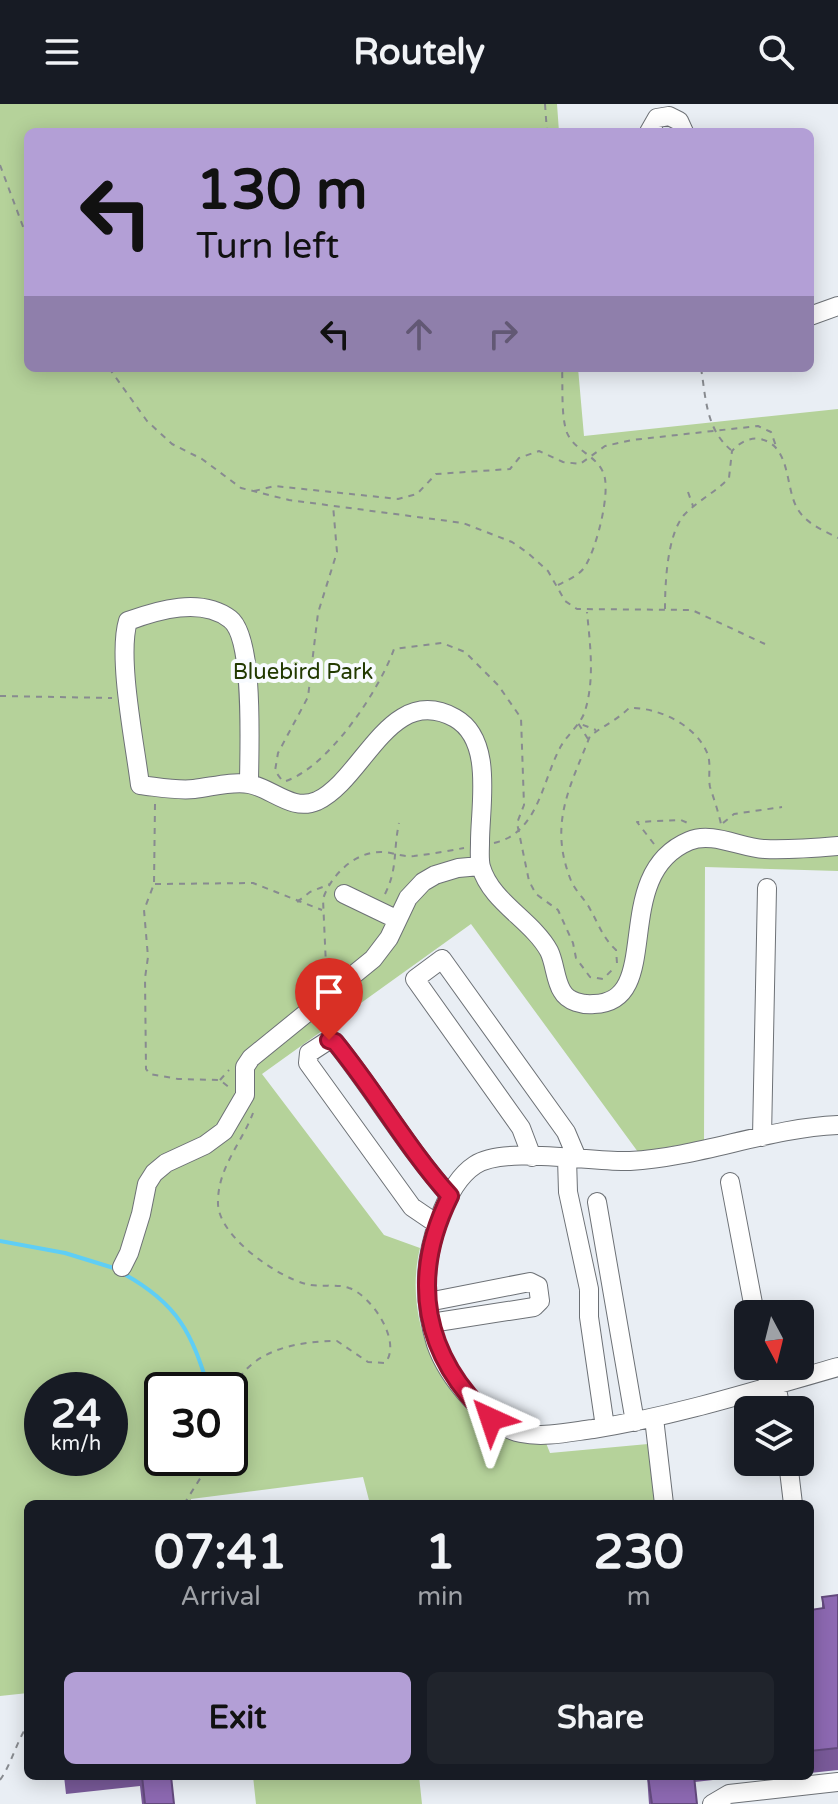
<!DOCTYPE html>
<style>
:root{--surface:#171b24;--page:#20242c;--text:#f1f3f6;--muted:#9ea1a6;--accent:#b39fd6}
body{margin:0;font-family:"Varela Round",sans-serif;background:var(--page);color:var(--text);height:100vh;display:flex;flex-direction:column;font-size:30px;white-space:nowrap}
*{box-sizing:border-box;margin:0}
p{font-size:26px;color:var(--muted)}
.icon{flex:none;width:44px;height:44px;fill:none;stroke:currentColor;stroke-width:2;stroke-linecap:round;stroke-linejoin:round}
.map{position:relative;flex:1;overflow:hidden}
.drawer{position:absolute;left:24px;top:1396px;width:790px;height:280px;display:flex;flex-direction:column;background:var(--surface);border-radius:12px;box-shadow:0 4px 20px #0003}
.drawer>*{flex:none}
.guide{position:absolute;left:24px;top:24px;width:790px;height:244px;border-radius:12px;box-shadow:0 4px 20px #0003;background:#b39fd6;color:#111;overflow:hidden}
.needle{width:52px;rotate:173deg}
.buttons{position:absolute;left:734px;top:1196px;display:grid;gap:16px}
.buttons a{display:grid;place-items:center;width:80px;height:80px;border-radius:12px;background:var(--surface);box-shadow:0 4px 20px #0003;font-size:40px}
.speed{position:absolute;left:24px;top:1268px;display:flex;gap:16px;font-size:40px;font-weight:700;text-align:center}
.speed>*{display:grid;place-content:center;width:104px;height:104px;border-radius:50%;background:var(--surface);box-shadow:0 4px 20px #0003;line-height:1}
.speed small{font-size:20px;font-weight:400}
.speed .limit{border:4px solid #111;border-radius:12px;background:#fff;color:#111}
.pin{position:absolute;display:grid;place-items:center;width:68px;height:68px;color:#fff;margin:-82px -34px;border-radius:50% 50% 50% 0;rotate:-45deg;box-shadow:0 0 8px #0007}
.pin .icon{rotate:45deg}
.me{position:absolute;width:88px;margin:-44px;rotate:318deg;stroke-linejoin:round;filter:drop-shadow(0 0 6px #0008)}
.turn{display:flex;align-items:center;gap:28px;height:168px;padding:0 40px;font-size:36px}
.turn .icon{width:104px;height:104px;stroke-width:2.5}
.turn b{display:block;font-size:56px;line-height:68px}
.lanes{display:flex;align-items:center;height:76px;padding:0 40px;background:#0003;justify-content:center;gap:40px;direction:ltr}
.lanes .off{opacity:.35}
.eta{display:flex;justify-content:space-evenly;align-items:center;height:136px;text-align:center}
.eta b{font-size:48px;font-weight:800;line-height:56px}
.cta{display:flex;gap:16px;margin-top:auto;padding:16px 40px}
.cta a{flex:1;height:92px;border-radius:12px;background:var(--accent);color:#111;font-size:32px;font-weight:800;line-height:92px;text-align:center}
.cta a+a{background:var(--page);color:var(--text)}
header{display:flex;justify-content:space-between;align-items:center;height:104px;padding:0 40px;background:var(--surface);font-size:36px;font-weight:800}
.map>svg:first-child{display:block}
.green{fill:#b5d29a;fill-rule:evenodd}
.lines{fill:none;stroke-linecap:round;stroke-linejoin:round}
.stream{stroke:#5fcef5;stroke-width:4}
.minor-casing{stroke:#6d7176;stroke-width:20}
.path{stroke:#888b90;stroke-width:2;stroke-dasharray:6 6;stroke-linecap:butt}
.minor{stroke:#fff;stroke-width:18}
.wall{fill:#795a99}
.building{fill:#8d69b2;stroke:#634a7d;stroke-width:2}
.route-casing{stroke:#92132f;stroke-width:20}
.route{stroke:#e11d48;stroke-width:14}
.labels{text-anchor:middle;stroke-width:8;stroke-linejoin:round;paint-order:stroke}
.park-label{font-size:22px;fill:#223900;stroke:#f8fbff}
</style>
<header><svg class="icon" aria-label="menu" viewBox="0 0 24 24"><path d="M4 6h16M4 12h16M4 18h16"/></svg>Routely<svg class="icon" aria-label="search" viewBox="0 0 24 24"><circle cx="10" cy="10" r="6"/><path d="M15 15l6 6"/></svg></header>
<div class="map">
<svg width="838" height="1700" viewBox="0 0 838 1700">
<rect width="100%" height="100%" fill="#e9eef4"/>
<path class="green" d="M0,0H557L559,28H28V264H578L584,332L838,305V767L705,763L704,1037L638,1048L471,820L262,970L384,1131L420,1144C404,1210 433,1286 492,1323C507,1332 530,1335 546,1339L550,1349L648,1340L656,1400H370L363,1373L191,1395V1400H28V1589L0,1592ZM42,1286H110V1354H42ZM162,1286H230V1354H162Z
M253,1672H419L422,1700H256Z"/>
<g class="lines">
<path class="stream" d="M0,1137L65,1149L117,1165
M124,1170C178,1200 192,1229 209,1286
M230,1338L241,1357"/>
<defs>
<path id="minor" d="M649,28L657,14L669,12L679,17L684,28
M810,212L838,202
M249,680C249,648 255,534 230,515C201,493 158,506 128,517C117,553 135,640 140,681C158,683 177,687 194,685C212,683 231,677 249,680C272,684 292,708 317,697C364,675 390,578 455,614C494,636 480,701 480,738C480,746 479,756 481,763C491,798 532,816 549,847C555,859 555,876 562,887C568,898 583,901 594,900C666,898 608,771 689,737C712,727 741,744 765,745C790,746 814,744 838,742
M344,790L396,815
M838,1021C768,1024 701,1053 630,1057C593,1059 505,1041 475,1061C444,1081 426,1146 427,1181C427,1201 430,1221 436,1240C447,1272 487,1322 521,1329C544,1334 570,1328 593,1325C676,1312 757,1286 838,1263
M762,1033L767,784
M532,1053L521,1024L415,875L442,855L566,1028L577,1054
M567,1054L568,1088L589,1185V1213L605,1323
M730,1078L755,1210
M597,1098L635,1318
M437,1120L412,1103L308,959L309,949L329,936L335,938C375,988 407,1044 450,1092
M122,1163L129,1149L141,1110L147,1080L154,1069L166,1059L205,1041L224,1027L245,991V963L251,954L373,855L389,834L408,794L423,778L435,771L458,764L480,762
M428,1198L530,1178L538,1182L540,1197L534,1203L431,1219
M765,1262L769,1283
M776,1280L781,1306
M654,1314L664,1400
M788,1358L793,1400
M712,1700L729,1690L838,1678"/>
</defs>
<use href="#minor" class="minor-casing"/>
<path class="path" d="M545,0L547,28
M0,61L28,136
M109,264L147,317L172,340L202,355L241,384L289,396L463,419L512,438L528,449L548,467L565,497L577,505L692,506L765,540
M701,264C706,295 706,325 731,346
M254,387L275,382L398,395L417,390L436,370L510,365L519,354L539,347L563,358L580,360L605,342L632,336L758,322L771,328L777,345
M688,388L693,402
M558,481C566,477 578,472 584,464C596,447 612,386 603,368C595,350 572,346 566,326C561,308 563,283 562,264
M665,505C665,480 667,431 684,411C697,397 716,388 729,374L732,347C739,339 749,333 760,335C791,341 785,383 797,404C806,420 823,426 838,434
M0,592L112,594
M588,635L578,619L596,626
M281,675L275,667L278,649L308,593L318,509L337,448L333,401
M286,677C329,662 379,587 394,545L442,539L465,548L498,581L521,614L524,701L517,719L529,777L536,790L558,806L573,839L576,854L590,873L603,875L614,864
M155,700L154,780L144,806L148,853L145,874L146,965L150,970L178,975L220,976L230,984
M723,719L734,710L782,703
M494,739C539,729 542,676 561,642C568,630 581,620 585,607C595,575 590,540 587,508
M654,740L637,718L681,716L690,720
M155,780L253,779L322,806
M385,790C398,764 393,747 399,719
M297,798L310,788L330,780
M617,859L616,846C603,834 599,821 590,805C585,795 574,786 570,774C549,719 570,683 590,632C603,622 617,616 629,604C658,603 697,621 708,651C711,661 708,673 710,683C714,695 718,707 721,720
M322,876L326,862L323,795C331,770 357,746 384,748C394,749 403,753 414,752C431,750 448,747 464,744
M220,976L229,966
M230,1296C241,1248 293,1237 337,1237L368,1258L385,1259C403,1238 371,1191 349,1184C335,1179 320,1184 306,1180C278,1173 219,1133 218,1100C217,1064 242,1039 253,1009
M184,1400L213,1354
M0,1676C12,1659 16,1638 28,1621"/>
<use href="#minor" class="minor"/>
</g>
<path class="wall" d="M838,1491V1666L810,1669V1506L822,1504V1493Z
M64,1672H171L174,1700H142L140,1682L66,1690Z
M647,1672H740V1673L695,1678L697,1700H649Z
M760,1672H783L760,1674Z"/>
<path class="building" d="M838,1491V1644L810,1647V1506L824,1504L822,1493Z
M142,1672H171L174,1700H145Z
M648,1672H694L697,1700H652Z"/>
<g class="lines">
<defs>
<path id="route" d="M329,936L335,938C376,988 407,1044 450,1092C409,1175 423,1252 491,1315"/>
</defs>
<use href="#route" class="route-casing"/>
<use href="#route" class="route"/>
</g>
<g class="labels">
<g class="park-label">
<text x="303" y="575">Bluebird Park</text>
</g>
</g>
</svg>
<div class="buttons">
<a><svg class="needle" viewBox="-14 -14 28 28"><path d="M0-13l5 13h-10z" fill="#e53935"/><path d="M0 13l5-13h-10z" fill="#9ea1a6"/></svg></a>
<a><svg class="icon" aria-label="layers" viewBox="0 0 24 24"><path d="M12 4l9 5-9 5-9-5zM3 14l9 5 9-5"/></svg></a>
</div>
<div class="speed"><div>24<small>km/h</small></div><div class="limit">30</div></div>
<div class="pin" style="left:329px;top:936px;background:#d93025"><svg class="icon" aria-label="arrive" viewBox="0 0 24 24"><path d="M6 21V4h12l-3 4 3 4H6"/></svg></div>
<svg class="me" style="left:491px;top:1315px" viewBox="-20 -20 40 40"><path d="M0-17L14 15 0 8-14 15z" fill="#e11d48" stroke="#fff" stroke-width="4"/></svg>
<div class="guide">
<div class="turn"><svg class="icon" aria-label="left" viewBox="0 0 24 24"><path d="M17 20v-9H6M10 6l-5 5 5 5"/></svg><div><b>130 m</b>Turn left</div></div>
<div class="lanes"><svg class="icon" aria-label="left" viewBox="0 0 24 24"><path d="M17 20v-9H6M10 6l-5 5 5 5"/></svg><svg class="icon off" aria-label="ahead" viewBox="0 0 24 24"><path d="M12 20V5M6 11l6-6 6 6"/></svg><svg class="icon off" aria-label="right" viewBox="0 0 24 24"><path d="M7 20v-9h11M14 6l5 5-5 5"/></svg></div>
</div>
<section class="drawer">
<div class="eta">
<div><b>07:41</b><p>Arrival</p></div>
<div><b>1</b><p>min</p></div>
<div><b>230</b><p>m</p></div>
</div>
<div class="cta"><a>Exit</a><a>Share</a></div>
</section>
</div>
